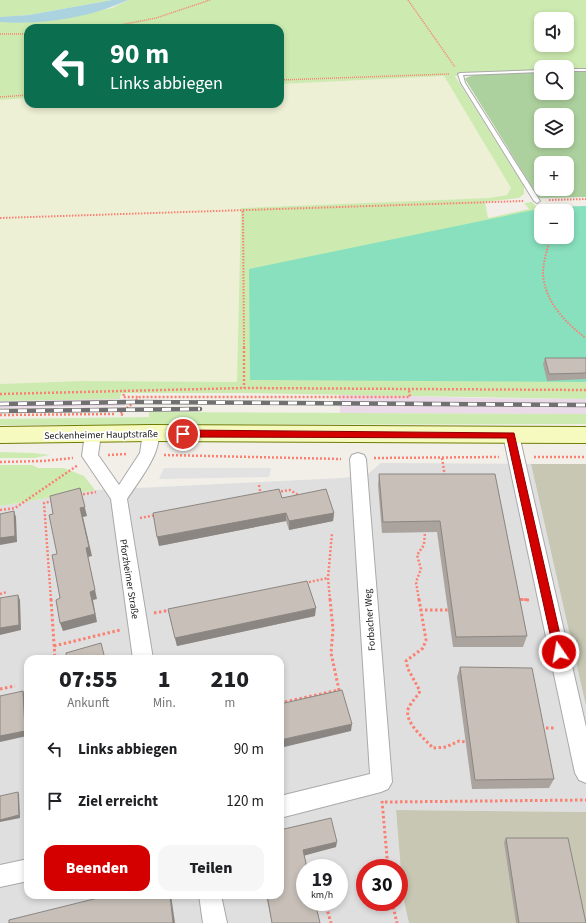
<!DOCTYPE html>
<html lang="de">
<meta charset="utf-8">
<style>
:root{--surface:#fff;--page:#f6f6f6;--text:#202124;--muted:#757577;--accent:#d40000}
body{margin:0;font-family:"Source Sans 3",sans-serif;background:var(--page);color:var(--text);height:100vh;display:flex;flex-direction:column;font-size:15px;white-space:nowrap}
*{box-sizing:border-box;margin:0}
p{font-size:13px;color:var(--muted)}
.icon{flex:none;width:22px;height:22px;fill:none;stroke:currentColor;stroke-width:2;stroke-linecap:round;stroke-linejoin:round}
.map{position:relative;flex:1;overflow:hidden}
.panel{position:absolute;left:24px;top:655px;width:260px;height:244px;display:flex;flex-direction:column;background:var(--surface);border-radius:12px;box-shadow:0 2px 6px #0003}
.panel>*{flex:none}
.hud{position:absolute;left:24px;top:24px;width:260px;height:84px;border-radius:12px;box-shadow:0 2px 6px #0003;background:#0b6e4f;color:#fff;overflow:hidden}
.buttons{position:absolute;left:534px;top:12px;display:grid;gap:8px}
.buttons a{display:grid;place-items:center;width:40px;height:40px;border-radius:8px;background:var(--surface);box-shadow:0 2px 6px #0003;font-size:20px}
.speed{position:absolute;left:296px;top:859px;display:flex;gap:8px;font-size:20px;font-weight:700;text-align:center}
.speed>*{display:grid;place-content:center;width:52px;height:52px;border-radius:50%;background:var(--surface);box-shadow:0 2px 6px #0003;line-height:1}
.speed small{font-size:10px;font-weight:400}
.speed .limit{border:6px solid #d22;background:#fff;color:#111}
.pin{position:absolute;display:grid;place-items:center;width:34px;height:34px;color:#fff;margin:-17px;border:2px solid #fff;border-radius:50%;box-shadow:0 1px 4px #0007}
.me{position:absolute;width:44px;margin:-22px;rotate:348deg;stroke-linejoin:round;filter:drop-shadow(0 0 3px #0008)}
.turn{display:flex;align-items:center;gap:14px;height:84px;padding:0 20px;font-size:18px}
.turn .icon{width:52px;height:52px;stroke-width:2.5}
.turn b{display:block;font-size:28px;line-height:34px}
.eta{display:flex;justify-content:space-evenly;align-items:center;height:68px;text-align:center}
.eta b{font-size:24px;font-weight:800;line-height:28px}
.cta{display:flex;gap:8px;margin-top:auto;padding:8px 20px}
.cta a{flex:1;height:46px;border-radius:12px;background:var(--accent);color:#fff;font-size:16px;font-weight:800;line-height:46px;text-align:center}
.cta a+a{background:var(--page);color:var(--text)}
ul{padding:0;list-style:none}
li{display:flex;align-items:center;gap:12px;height:52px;padding:0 20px}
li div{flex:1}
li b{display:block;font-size:15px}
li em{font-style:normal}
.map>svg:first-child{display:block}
.residential{fill:#e0dfdf;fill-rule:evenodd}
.industrial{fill:#ebdbe8}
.construction{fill:#c7c7b4}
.farmland{fill:#eef0d5}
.grass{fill:#cdebb0;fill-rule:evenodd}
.forest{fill:#add19e;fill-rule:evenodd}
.pitch{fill:#88e0be;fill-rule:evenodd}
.parking{fill:#e2e2e2}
.water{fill:#aad3df}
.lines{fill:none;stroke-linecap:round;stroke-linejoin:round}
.service-casing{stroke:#a9a9a9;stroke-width:2}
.minor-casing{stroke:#a9a9a9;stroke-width:2}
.secondary-casing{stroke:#707d05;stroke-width:2}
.path-far3{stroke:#fa8072;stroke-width:1.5;stroke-dasharray:1 1;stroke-linecap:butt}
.path-far2{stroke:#fa8072;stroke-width:2;stroke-dasharray:1.5 1.5;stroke-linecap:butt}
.path-far1{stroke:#fa8072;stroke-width:2.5;stroke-dasharray:2 2;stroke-linecap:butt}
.path{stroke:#fa8072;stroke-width:3;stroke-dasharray:2.5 2.5;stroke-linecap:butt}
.service{fill:#fff;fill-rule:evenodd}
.minor{fill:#fff;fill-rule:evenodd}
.secondary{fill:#f7fabf;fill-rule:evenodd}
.rail-casing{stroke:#707070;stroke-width:4.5}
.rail{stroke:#fff;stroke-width:3;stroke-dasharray:9;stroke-linecap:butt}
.wall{fill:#aba49e}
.shaded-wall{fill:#8b8681}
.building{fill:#c7bfb8;stroke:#8b8681}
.route{fill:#d40000;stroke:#8a0000}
.labels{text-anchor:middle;stroke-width:3.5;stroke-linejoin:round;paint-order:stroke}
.street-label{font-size:10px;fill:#222;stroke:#fff}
</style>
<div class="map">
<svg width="586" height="923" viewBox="0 0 586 923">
<rect width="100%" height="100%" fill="#f2efe9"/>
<path class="residential" d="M381,463L531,464L586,706V812L396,810L403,897L409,923H0V506L95,490L343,478L368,474ZM28,659H280V895H28ZM305,868H339V902H305ZM365,868H399V902H365Z"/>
<path class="industrial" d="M339,394L478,398L586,399V414L340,413Z
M91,399H126L125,406L0,408V401Z"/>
<path class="construction" d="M531,464H586V706Z
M396,810L586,812V923H409L403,897Z"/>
<path class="farmland" d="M444,76L511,188L507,195L489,198L241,208L237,382L82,381L0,384V100L28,98V104H280V84Z"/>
<path class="grass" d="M0,0H112L29,15L3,17H0Z
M128,0H586V71L567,72V67H541V72L455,76L524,186V194L519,198L485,202L488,218L529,209L524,203L532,202L541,212V237L586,381V399L240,393H121L120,399L0,401V384L82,381L237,382L241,208L489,198L507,195L511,188L444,76L280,84V28H28V98L0,100V22H37L112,8ZM541,19H567V45H541Z
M149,412L586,414V424L0,425V419L149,417Z
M0,452L33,453L50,455L34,458H0Z
M0,465H32L38,468H64L84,476L95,490L0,506Z"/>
<path class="forest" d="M586,71V197L539,198L465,79L468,77L478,74L541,72V93H567V72ZM541,115H567V141H541ZM541,163H567V189H541Z"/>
<path class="pitch" d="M586,206V382L250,380L249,269L548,207ZM541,211H567V237H541Z"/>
<path class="parking" d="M164,468H271L269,477L159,479Z"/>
<path class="water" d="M112,0H128C90,18 42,25 0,22V17L29,15Z"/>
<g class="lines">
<defs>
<path id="service" d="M567,69H586V71H567Z
M541,70V72L463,75L465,83L540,201L537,203L534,201L461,83L458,74L460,73Z"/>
<path id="minor" d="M151,427L156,429C167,447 137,483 127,499L153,659H133L111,499L82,456L85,434L87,430L93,428L99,430L101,434L98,455L119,485L140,453L143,433L146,429Z
M511,429L517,431L519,435L586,727V783L579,780L575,773L503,435L505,431Z
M358,453L364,455L366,459L392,782L388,789L381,792L280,818V796L370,774L350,459L352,455Z
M28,859V881L0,887V865Z
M199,895H221L227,923H203Z"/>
<path id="secondary" d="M151,425L586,427V443L151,441L0,443V427Z"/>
</defs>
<use href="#service" class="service-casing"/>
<use href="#minor" class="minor-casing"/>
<use href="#secondary" class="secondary-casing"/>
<path class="path-far3" d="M408,0L455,67
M105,28L156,18L210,0
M0,34H28
M280,80L449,74
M0,97L28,95"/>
<path class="path-far2" d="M549,200L586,199
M243,211L244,348
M0,218L524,201
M550,237C548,249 543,261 543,273C544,300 565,323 586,338"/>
<path class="path-far1" d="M244,347V388
M125,390L123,397H140
M0,394L244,388L586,390
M0,415L114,414
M123,415L120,414L140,397H410L409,390
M108,455L127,454
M164,455L341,459
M534,457H586
M374,458L499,457
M442,458L445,477
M0,462L43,461L73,458
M259,485L261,495
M277,492L290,490L300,496
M79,495L96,492
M0,510L15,508L78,465
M140,518L156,515
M305,583L328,578
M0,594L7,592
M516,599L529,600
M51,600L44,503L53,501
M330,600L328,578L332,533
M419,600L416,582L421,569L417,555L424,545L425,532"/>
<path class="path" d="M51,599L55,659
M419,599L426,640L423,648L406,661L408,669L420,691C417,697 412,701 409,707C402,721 424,738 433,748L446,747L459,741L466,742
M516,599L529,600
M420,610H449
M154,613L171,610
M54,646L120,630
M0,689L15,686
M280,703L339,690L331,653L333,629L330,599
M541,728H556
M382,801L388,868
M385,802L586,800
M325,902L331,923
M392,902L397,923"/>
<use href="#service" class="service"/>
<use href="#minor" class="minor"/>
<use href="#secondary" class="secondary"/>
<defs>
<path id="rail" d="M0,404L135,402L586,405
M0,411L200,409"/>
</defs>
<use href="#rail" class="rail-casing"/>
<use href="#rail" class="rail"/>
</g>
<path class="wall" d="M545,358H586V379L547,381L543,364Z
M379,474H495L527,636L523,647H453L437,532L382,533L378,485Z
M282,498L334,513L333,521L289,530L286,521L159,546Z
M168,609L315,616L177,646Z
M460,667L554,779L549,788L472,789L457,677Z
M280,830L336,847L304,855L320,923H272L266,895H280Z
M506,838L586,923H516L504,842Z"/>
<path class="shaded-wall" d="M80,488L87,516L83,517L92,556L88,557L97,599L93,600L97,622L63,631L60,623L90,592L86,548L80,508Z
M14,511L16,517L17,542L0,545V538Z
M286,513V521L159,546L157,537Z
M334,513L333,521L289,530V521Z
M18,595L20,600L21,630L0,635V628Z
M316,608L315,616L177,646L175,638Z
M23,691L26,697L27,736L0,742V736Z
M352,724L351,731L280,748V740Z
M18,792L19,794L20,818L0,822V820Z
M337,842L336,847L303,856V850Z
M170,895H171L175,923H173Z"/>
<path class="building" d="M545,358H586V373L549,374Z
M379,474H495L527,636L456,637L440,521L383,522Z
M80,488L85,507L80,508L89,547L86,548L95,590L90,592L95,614L60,623L56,600L60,598L52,555L57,554L49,515L53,514L50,496Z
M279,489L282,498L326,489L334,513L289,521L286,513L157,537L153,513Z
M14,511L15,536L0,538V514Z
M307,581L316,608L175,638L168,609Z
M18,595L19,625L0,628V598Z
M101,643L105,659H67L66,653Z
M460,667L532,668L554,779L475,780Z
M342,690L352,724L280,740V704Z
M23,691L25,731L0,736V696Z
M18,792L19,815L0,820V796Z
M331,818L337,842L303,850L307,868H305V902H315L320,923H272L267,895H280V830Z
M506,838H568L586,923H519Z
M110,895H170L173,923H9V920Z"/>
<path class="route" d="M183,430L514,433L564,652L563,655L559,656L555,655L554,652L507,438L183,437L179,434Z"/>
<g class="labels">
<g class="street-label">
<text transform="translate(101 434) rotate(-1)" y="4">Seckenheimer Hauptstraße</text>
<text transform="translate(130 579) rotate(81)" y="4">Pforzheimer Straße</text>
<text transform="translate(369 620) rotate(-94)" y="4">Forbacher Weg</text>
</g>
</g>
</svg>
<div class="buttons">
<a><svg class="icon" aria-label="sound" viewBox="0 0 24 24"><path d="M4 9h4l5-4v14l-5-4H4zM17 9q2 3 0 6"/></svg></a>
<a><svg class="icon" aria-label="search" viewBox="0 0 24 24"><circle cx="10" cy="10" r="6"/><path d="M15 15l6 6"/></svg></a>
<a><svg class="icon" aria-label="layers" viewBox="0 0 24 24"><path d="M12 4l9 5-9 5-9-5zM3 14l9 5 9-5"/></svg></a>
<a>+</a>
<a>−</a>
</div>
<div class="speed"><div>19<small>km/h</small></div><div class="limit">30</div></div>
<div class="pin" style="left:183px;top:434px;background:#d93025"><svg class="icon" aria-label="arrive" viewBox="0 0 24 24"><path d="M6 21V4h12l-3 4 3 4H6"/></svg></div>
<svg class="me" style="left:559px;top:652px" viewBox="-20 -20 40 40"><circle r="17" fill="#d40000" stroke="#fff" stroke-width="3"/><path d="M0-11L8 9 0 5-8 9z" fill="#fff"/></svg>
<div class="hud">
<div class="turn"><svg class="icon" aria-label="left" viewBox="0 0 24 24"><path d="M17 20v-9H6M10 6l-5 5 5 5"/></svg><div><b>90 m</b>Links abbiegen</div></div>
</div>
<section class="panel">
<div class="eta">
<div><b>07:55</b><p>Ankunft</p></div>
<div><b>1</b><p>Min.</p></div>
<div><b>210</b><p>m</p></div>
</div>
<ul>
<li><svg class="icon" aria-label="left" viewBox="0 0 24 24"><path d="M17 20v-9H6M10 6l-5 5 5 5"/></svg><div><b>Links abbiegen</b></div><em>90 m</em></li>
<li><svg class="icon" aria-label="arrive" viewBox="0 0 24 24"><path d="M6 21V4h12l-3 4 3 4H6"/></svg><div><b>Ziel erreicht</b></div><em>120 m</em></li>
</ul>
<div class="cta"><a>Beenden</a><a>Teilen</a></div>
</section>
</div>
